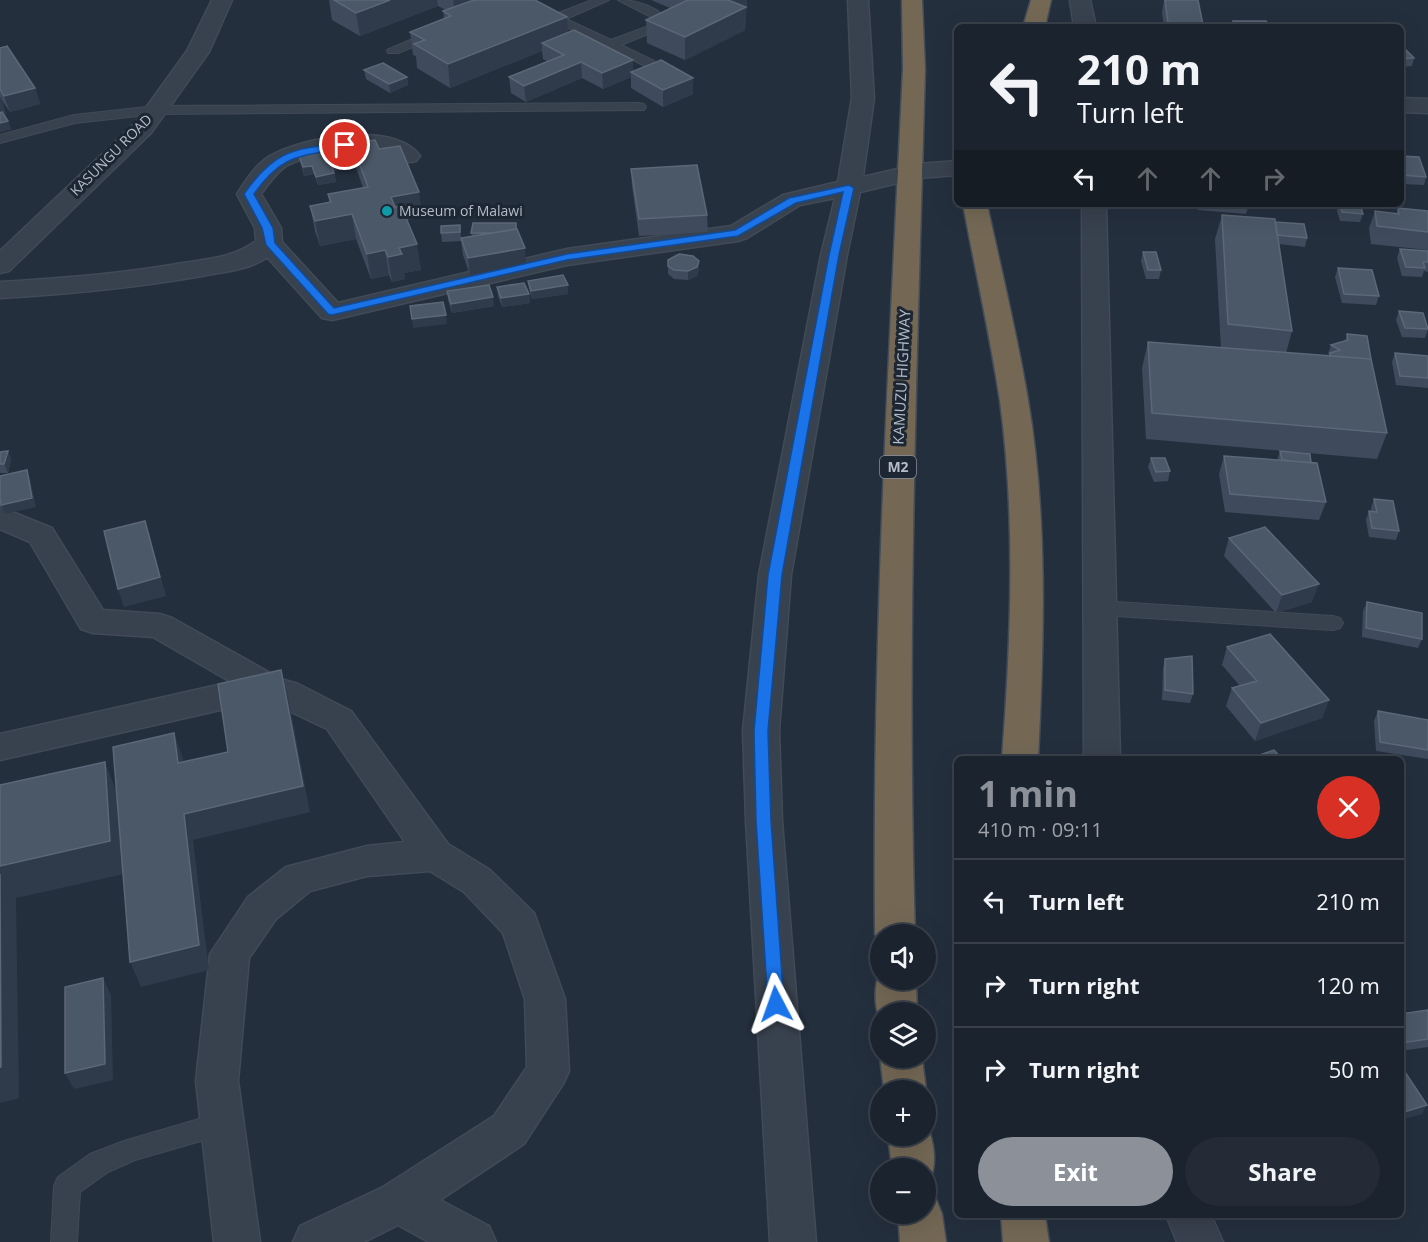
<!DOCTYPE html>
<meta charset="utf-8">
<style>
:root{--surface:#1b232e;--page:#242b36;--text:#f1f3f6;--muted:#a0a4aa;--line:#39404a;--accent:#8c9099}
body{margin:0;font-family:"Open Sans",sans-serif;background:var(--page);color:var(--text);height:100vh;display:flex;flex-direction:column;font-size:22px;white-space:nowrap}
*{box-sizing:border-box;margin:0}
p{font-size:20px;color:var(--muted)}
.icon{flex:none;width:33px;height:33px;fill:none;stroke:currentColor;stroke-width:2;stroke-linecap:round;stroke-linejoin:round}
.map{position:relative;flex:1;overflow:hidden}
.side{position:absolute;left:954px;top:756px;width:450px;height:462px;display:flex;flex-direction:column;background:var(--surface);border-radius:9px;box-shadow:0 6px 24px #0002,0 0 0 2px var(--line)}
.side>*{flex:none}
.top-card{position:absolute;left:954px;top:24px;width:450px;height:183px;border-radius:9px;box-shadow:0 6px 24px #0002,0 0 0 2px var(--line);background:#1b232e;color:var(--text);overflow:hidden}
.controls{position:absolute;left:870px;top:924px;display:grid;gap:12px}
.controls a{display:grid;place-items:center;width:66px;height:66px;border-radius:50%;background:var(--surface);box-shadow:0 6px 24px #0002,0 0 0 2px var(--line);font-size:30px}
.pin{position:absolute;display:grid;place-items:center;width:51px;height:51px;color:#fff;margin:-26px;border:3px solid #fff;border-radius:50%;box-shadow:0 2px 6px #0007}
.me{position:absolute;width:66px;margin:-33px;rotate:356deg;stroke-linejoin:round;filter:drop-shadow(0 0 4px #0008)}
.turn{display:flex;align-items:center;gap:21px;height:126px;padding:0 24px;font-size:27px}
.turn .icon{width:78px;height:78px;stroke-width:2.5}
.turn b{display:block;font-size:42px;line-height:51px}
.lanes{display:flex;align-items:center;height:57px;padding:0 24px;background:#0003;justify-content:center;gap:30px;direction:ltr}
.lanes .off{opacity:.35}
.round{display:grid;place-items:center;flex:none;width:63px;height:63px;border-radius:32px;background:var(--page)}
.head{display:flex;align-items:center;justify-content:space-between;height:102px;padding:0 24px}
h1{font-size:36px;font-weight:700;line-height:45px;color:var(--accent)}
.action{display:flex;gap:12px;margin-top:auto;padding:12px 24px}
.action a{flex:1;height:69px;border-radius:36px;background:var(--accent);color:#fff;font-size:24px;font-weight:700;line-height:69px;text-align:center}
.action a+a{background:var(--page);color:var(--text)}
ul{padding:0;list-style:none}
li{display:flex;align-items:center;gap:18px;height:84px;padding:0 24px;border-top:2px solid var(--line)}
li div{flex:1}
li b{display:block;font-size:22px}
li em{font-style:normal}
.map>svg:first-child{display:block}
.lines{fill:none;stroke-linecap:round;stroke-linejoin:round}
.lane-casing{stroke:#414a57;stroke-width:2}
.street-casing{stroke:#414a57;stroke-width:3}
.highway-casing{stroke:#434c59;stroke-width:3}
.lane{fill:#38414e;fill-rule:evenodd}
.street{fill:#38414e;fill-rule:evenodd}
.highway{fill:#746855;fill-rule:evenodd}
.wall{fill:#3f4b5c}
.shaded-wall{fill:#2f3b4b}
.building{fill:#4b5868;stroke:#5c6777;stroke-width:1.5}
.route{fill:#1a73e8;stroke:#114b97;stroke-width:1.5}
.culture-dot{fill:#0f9aa8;stroke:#1d2633;stroke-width:2}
.labels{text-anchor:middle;stroke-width:6;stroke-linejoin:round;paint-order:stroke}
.far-street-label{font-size:14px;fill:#b4bcc9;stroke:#1d2633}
.far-poi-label{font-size:14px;fill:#b4bcc9;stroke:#1d2633;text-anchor:start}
.shield{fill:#1d2633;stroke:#878f9c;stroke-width:1.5}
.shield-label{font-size:14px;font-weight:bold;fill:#b4bcc9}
.street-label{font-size:15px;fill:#b4bcc9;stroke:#1d2633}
</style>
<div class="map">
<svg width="1428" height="1242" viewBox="0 0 1428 1242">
<rect width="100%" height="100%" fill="#242f3e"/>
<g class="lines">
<defs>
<path id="lane" d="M512,0H528L556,14L592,0H609L566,19L611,40L657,23L655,19L618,0C637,0 661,7 670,25L621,45L654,61L655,64L649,68Z
M436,29L442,33L440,36L398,53H388L387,50Z
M639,103L644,104L646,107L644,110L156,114L75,123L0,143V135L74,115L156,106Z
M1100,601L1333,616L1340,618L1343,623L1340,628L1333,630L1100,615L1093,613L1090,608L1093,603Z
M223,1112L232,1116L236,1124L232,1132L135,1160L108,1172L80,1192L77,1242H51L54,1186L58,1177L90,1154L124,1141Z"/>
<path id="street" d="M212,0H232L209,52L151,133L9,271L0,273V251L135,123L187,51Z
M848,0H868L874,98L863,177L919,164L957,161V175L919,178L860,192L847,255L791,575L779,731L782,821L816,1242H770L746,821L743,731L759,575L821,255L835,198L800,205L747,238L738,241L567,265L332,320L322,318L267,257C251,270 222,272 202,276C133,288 69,294 0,298V282C62,278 122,274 183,263C209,259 235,257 256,241L255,228L237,194C246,180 256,164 270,156C303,137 395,120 420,156L416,161C400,165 397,155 383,150C364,144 303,156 286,166C276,173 268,184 261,194L281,228L282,242L338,303L567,249L731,226L783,195L838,182L852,98Z
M1070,0H1090L1096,27H1074Z
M1401,98L1428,99V113L1401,112Z
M1082,204H1106L1120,759H1084Z
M0,507L52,528L103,610L160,614L172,618L281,679L298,684L351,711L448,844L490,870L534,913L565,999L569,1071L563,1084L524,1144L440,1200L489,1226L496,1242H429L398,1225L364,1242H293L300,1226L383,1187L494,1116L527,1067L525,999L503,933L464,892L430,871L367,876L310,891L276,919L249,958L238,1081L260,1242H214L196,1081L210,954L248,897L286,867L367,846L405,842L327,729L272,703L229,708L0,760V734L231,682L153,637L93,633L81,629L30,542L0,529Z
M1166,1215H1211L1223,1242H1177Z"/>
<path id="highway" d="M902,0H922L925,69C917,357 906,645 915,934H880V944L875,934C872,645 889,357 903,69Z
M1031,0H1051L1045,27H1023Z
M963,204H987C1001,269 1017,334 1028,400C1048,518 1044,640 1038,759H1002C1011,640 1016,519 1000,401C990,335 975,269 963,204Z
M880,971V980H916L917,1012H880V1020C874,1006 874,985 880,971Z
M880,1057L922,1058L926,1090V1091L884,1090Z
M926,1122C934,1142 938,1162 929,1183L926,1184V1168H892L888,1136H926Z
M926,1195L936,1199L942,1214L946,1242H900L898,1214H926Z
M1001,1215H1045L1049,1242H1003Z"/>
</defs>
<use href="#lane" class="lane-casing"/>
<use href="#street" class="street-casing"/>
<use href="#highway" class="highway-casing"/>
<use href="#lane" class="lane"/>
<use href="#street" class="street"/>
<use href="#highway" class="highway"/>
</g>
<path class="wall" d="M329,0H535L567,17L568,32L633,71L693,78V94L663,107L631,88V77L603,89L582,78L526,102L511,93L509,77L547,61L543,59L542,51L450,88L417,68L416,56L413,55L410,32L444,19L443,11L446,10L438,6L360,36L332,20Z
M651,0H747L745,30L685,60L647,43L646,20L670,8Z
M1164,0H1198L1203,25L1202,27H1164L1162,13Z
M1233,21L1270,27H1231Z
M1401,46L1414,58L1412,66L1401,67Z
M0,48L35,88L40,104L10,112L1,99L6,114H4L11,129L0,132Z
M364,70L407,77L408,85L390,93L366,79Z
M352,144L379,149L423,217L407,220L421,270L404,273L405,279L392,282L389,275L371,279L356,239L320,246L315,231L310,206L329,202L328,194L363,188L356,167L334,171L336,182L318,185L314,174L304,176L299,156L352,147Z
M1401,156L1426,177L1424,185L1401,184Z
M631,169L707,215L708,232L639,236L632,186Z
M1197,204H1249L1246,214L1198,210Z
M1339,204H1360L1363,214L1360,222L1340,221L1337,211Z
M1398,208L1428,211V250L1371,244L1369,228L1375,211L1396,214Z
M1222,215L1275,222L1307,238L1305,247L1279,244L1292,331L1286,353L1329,356V354H1328L1331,345L1345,341L1347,334L1387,433L1377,459L1146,439L1142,368L1148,342L1221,348L1215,239Z
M516,223L517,229L526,266L470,275L463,255L461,241L442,242L441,233L460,225L461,238L472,236L471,233Z
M1400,249L1428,251V272L1424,271L1422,277L1402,276L1397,258Z
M1143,252L1161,270L1159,279H1146L1141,261Z
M668,260L699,270L697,276L688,280L674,279L668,274Z
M1338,268L1379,296L1376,305L1342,303L1335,277Z
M528,281L568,294L532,299L529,289Z
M497,287L529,294L530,303L502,307L498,296Z
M447,291L494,306L452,313L448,300Z
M1399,311L1428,329L1425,338L1402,337L1396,320Z
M1395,353L1428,356V388L1396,385L1392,362Z
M8,451L11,460L8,473H0V452Z
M1280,451L1311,463L1326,502L1319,520L1225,512L1219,474L1224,456L1277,460Z
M1151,458L1170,471L1168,481L1154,482L1148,467Z
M1374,499L1399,531L1396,540L1369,537L1366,520L1369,511H1371V508Z
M1229,538L1312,602L1276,613L1224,556Z
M1367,602L1422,639L1418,648L1362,637L1363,611Z
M1227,647L1329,700L1322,718L1255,741L1226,706L1232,688L1240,686L1222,665Z
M1165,659L1193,694L1190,703L1162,700L1163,668Z
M1378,711L1428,720V759L1376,751L1374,721Z
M1428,1010V1047L1401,1051V1014Z"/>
<path class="shaded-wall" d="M390,0H437L438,6L360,36L356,13Z
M453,0H484L455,15Z
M724,0H747L745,30L685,60V37Z
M567,17L569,40L542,43V51L450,88L448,64Z
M633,60V74L631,72V77L603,89L602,73Z
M581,62L582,78L526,102L524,86Z
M407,77L408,85L390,93L389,84Z
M693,78V94L663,107V90Z
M35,88L40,104L10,112L4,96Z
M1,97L6,114L0,115V98Z
M8,121L11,129L0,132V123Z
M354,159L356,167L332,171L331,163Z
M312,166L314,174L304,176L303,167Z
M334,173L336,182L318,185L316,177Z
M419,192L423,217L395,222L391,197Z
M352,214L356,239L320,246L315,221Z
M417,244L421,270L404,273L405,279L392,282L388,257L399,248Z
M525,248L526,266L470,275L468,258Z
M385,250L389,275L371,279L367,254Z
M699,261V270L697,276L688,280V271Z
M568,285V294L532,299L531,291Z
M529,294L530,303L502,307L501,298Z
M493,297L494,306L452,313L451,304Z
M446,315L447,324L413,328L412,319Z
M8,451L11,460L8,473L4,464Z
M27,470L30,479L36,507L5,514L1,505Z
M145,521L166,596L124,607L118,589Z
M1319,584L1312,602L1276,613L1282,595Z
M281,670L288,697L310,812L193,840L209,970L141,987L130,962L184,814L303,786Z
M1329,700L1322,718L1255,741L1261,723Z
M174,733L183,759L187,789L178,763Z
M105,762L118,796L124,874L16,898L19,1098L0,1103V866Z
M103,978L111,995L113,1080L74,1089L65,1073Z
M1427,1105L1422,1114L1401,1120V1113Z"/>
<path class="building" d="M334,0H390L356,13Z
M474,0H535L567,17L448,64L414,44L425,40L410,32L451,16L443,11Z
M688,0H728L746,7L685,37L646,20Z
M1165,0H1198L1203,25L1168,23Z
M1233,21H1266L1270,27H1236Z
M574,30L633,60L602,73L581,62L524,86L509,77L564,55L542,43Z
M7,46L35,88L4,96L0,89V48Z
M1401,46H1402L1414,58L1401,59Z
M661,60L693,78L663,90L631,72Z
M383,63L407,77L389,84L364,70Z
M2,112L8,121L0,123V113Z
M375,140L379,149L400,146L419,192L391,197L395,207L401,206L417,244L399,248L402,254L388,257L385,250L367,254L352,214L315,221L310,206L331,202L328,194L368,187L352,144Z
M352,147L354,159L331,163L334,173L316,177L312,166L303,167L299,156Z
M1401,156L1419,157L1426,177L1401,175Z
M697,165L707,215L639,219L631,169Z
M1340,204H1360L1363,214L1342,212Z
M1398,208L1428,211V232L1377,226L1375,211L1399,214Z
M1222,215L1275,219L1292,331L1228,324Z
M1275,222L1304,224L1307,238L1277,235Z
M473,223H516V229L491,233H471Z
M460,225V232L441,233V226Z
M517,229L525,248L468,258L461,238Z
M1400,249L1428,251V262H1423L1425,268L1406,267Z
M1143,252H1156L1161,270H1148Z
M679,254L693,256L699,261L697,267L688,271L674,270L668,266V260Z
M1338,268L1372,270L1379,296L1344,294Z
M563,275L568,285L531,291L528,281Z
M524,283L529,294L501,298L497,287Z
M489,285L493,297L451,304L447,291Z
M443,302L446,315L412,319L410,306Z
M1399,311L1423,313L1428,329L1405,328Z
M1347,334L1367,336L1371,359L1330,356V353L1340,350L1331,345L1348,340Z
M1148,342L1371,359L1387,433L1152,413Z
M1395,353L1428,356V378L1400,376Z
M8,451L4,464H0V452Z
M1280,451L1310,454L1311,463L1282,460Z
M1224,456L1317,463L1326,502L1230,494Z
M1151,458H1165L1170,471L1156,472Z
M27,470L32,498L1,505L0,497V476Z
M1374,499L1393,501L1399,531L1372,528L1369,511L1377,512Z
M145,521L160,577L118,589L104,531Z
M1265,527L1319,584L1282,595L1229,538Z
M1367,602L1422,613V639L1366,628Z
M1270,634L1329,700L1261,723L1232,688L1257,681L1227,647Z
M1192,656L1193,694L1165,690V659Z
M281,670L303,786L184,814L199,945L130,962L113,747L174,733L178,763L228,752L218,684Z
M1378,711L1428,720V750L1380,742Z
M1274,750L1282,759H1248Z
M105,762L110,841L0,866V785Z
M0,874L1,1067H0Z
M103,978L105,1064L65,1073V987Z
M1428,1010V1039L1401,1043V1014Z
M1401,1066L1427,1105L1401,1113Z"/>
<path class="route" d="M345,142L349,143V147C303,157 284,151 254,194L273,228L275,243L334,308L567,254L735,230L789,198L849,185L854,188L839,255L782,575L778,620L768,731L771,821L784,1004L782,1010L776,1012L770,1010L768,1004L756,821L754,731L764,620L768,575L829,255L843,192L796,203L738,236L567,260L332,315L328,314L266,245L262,228L244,194C276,148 294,150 345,142Z"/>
<circle class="culture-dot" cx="387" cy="211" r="6"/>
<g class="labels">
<g class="far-street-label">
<text transform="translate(111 155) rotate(-45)" y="5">KASUNGU ROAD</text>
</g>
<g class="far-poi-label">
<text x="399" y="216">Museum of Malawi</text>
</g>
<rect class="shield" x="880" y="456" width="36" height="22" rx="4.5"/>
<g class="shield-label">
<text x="898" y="472">M2</text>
</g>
<g class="street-label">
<text transform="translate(902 377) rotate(-87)" y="5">KAMUZU HIGHWAY</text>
</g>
</g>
</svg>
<div class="controls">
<a><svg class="icon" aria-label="sound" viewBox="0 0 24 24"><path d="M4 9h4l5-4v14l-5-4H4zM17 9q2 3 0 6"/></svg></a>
<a><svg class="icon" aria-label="layers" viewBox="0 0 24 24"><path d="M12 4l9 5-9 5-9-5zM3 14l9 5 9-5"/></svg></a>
<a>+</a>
<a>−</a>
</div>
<div class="pin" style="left:345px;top:145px;background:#d93025"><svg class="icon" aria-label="arrive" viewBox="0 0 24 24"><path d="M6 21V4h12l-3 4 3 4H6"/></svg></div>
<svg class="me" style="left:776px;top:1004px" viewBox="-20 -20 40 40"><path d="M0-17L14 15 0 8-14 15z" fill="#1a73e8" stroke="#fff" stroke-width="4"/></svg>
<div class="top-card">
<div class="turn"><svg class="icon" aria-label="left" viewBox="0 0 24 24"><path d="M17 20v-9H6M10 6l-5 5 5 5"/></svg><div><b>210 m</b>Turn left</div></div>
<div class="lanes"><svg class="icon" aria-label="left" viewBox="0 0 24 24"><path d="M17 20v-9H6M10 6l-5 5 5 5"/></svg><svg class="icon off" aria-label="ahead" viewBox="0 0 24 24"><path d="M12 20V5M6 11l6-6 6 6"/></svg><svg class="icon off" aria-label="ahead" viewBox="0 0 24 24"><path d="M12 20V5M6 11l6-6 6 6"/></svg><svg class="icon off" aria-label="right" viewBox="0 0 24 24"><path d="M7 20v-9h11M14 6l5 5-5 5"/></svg></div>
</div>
<section class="side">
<div class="head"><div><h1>1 min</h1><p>410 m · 09:11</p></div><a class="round" style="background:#d93025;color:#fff"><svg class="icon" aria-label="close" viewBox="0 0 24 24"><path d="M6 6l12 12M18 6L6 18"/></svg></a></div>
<ul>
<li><svg class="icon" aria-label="left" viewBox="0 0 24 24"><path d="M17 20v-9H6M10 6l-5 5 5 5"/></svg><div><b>Turn left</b></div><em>210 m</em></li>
<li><svg class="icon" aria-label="right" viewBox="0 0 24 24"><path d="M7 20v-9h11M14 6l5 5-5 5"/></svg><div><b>Turn right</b></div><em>120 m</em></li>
<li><svg class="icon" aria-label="right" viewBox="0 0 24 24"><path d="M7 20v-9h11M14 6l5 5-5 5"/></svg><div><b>Turn right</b></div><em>50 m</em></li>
</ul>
<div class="action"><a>Exit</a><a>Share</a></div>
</section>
</div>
